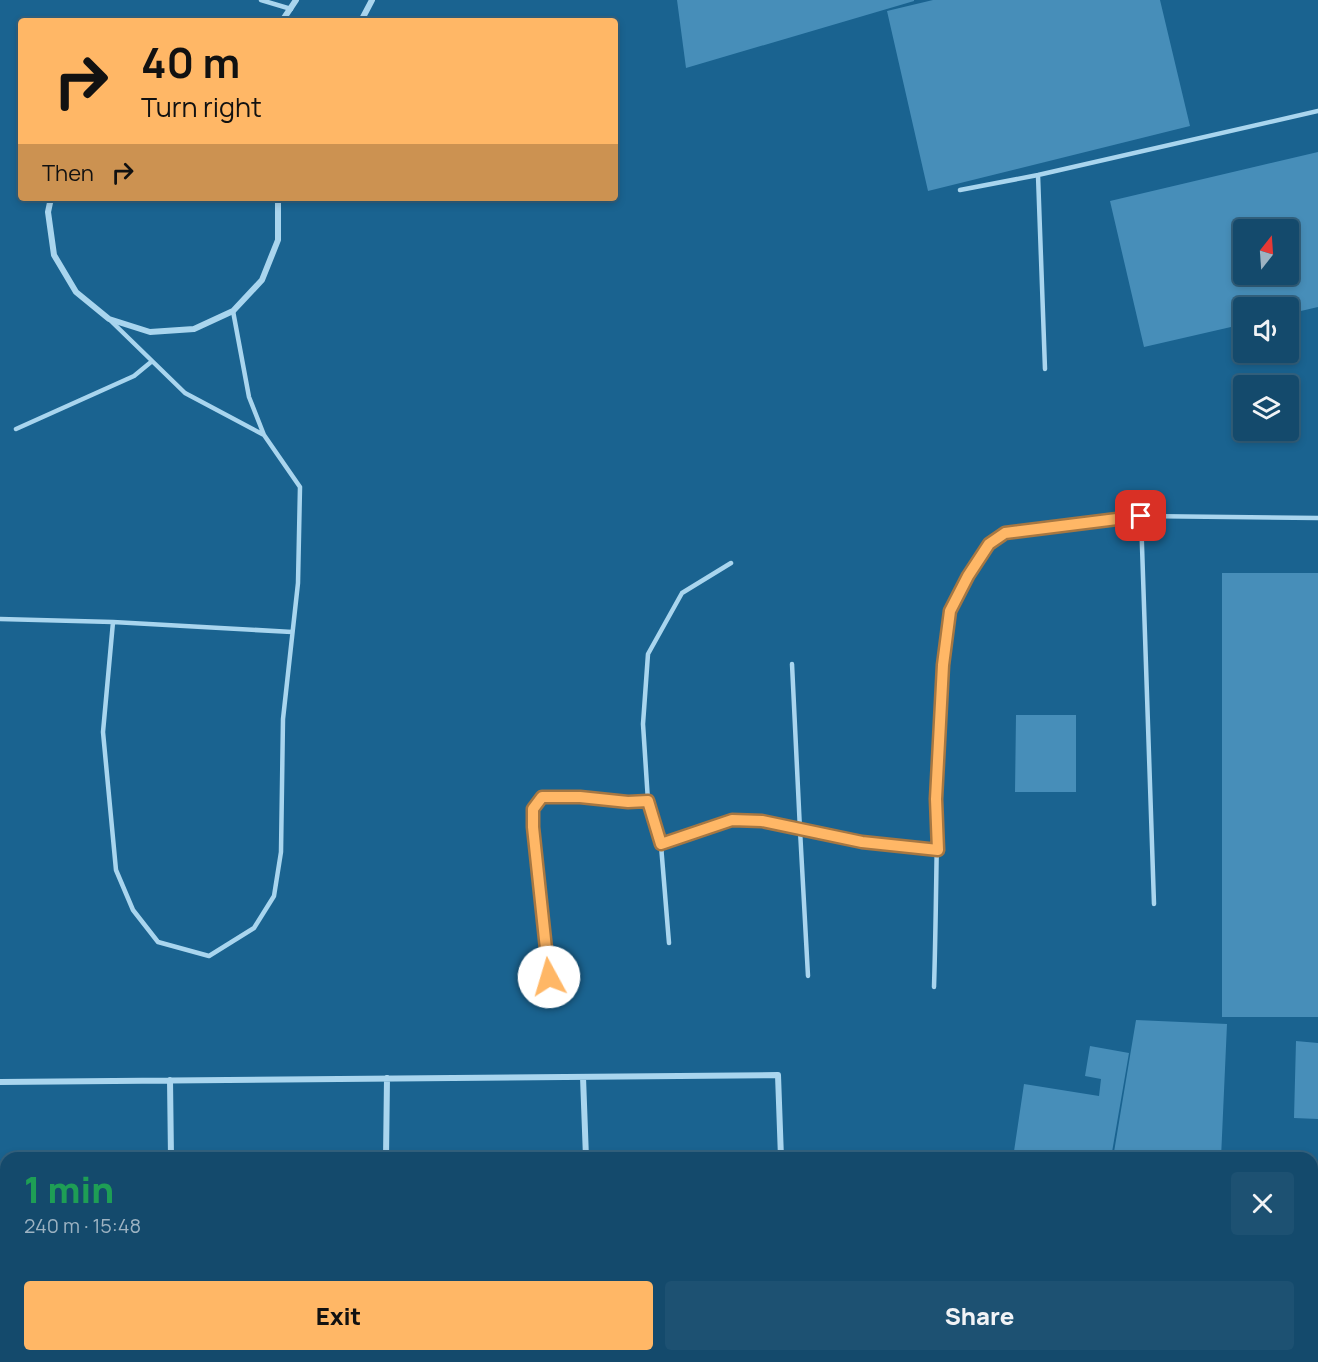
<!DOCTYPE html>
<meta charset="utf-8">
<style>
:root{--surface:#144a6c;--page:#1d5172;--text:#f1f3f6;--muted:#9db3c2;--line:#33627f;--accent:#ffb766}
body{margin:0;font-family:Manrope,sans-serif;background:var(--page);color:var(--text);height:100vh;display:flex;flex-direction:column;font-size:22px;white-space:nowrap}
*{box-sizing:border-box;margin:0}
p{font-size:20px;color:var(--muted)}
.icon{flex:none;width:33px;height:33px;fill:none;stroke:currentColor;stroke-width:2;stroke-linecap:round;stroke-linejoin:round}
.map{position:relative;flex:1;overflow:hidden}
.panel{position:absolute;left:0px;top:1152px;width:1318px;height:210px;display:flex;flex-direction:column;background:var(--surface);border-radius:18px 18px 0 0;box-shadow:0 3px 9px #0003,0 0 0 2px var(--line)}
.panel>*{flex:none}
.banner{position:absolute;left:18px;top:18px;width:600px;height:183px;border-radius:6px;box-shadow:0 3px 9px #0003,0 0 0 2px var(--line);background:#ffb766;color:#111;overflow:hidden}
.needle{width:39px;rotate:17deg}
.buttons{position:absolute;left:1233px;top:219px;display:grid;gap:12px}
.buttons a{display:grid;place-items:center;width:66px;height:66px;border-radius:6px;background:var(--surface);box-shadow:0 3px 9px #0003,0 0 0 2px var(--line);font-size:30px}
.pin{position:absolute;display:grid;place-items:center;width:51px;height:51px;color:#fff;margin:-26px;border-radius:12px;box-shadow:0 3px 9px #0006}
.me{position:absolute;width:66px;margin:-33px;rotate:354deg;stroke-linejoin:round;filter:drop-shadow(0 0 4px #0008)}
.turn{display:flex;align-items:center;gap:21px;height:126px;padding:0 24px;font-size:27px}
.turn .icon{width:78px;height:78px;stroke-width:2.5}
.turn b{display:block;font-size:42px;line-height:51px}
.then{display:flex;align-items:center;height:57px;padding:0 24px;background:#0003;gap:12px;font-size:22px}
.round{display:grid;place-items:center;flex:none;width:63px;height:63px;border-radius:6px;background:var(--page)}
.head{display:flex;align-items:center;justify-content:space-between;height:102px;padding:0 24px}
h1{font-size:36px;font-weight:800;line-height:45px;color:#1e9e55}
.primary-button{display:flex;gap:12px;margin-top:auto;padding:12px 24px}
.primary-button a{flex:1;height:69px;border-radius:6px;background:var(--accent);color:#111;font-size:24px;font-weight:800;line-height:69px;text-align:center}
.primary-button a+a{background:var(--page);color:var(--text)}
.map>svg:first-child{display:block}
.building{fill:#478eb9;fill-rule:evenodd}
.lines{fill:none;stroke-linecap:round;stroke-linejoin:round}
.lane{stroke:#a9d5ee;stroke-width:4.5}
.street{stroke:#a9d5ee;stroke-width:6}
.route-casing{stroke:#a67742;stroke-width:15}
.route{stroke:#ffb766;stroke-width:10}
</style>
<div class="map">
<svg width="1318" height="1362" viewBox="0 0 1318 1362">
<rect width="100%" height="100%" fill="#1a6390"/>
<path class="building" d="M677,0H914V1L686,68Z
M933,0H1160L1190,126L928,191L887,11Z
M1318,152V307L1288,314V308H1244V324L1144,347L1110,201ZM1244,230H1288V274H1244Z
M1222,573H1318V1017H1222Z
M1016,715H1076V792H1015Z
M1136,1020L1227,1024L1221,1158H1113Z
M1296,1041L1318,1043V1119L1294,1118Z
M1090,1046L1129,1053L1111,1158H1013L1024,1084L1099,1096L1101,1079L1085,1076Z"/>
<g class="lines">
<path class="lane" d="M261,0L291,9
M1038,175L1045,369
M960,190L1038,175L1318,111
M233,311L249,397L264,435L300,487L298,583L283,719L281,852L274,896L254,928L209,956L158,942L133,910L116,870L103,732L113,622L292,632
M111,321L185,393L264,435
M16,429L134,376L151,362
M1141,516L1154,904
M0,619L113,622
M792,664L800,830L862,842L938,850
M661,845L648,801L643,724L648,654L682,593L731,563
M669,943L661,845L732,820L762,821L800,830L808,976
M934,987C937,894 936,801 941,709C942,684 943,632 951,609C962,581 980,550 1005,533L1141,516L1318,518
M551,999L533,809L542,797H580L628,803L648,801
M1312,1323H1318
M1205,1362V1356"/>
<path class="street" d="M282,21L296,0
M361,21L372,0
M51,198L48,212L54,255L76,292L109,319L150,332L194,329L233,311L262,280L278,240V198
M583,1077L586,1158
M170,1080L171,1158
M0,1082L778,1075L781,1158
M386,1158L387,1078
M175,1356V1362
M592,1356L593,1362
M789,1356L790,1362
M386,1362V1356"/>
</g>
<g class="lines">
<defs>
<path id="route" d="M549,977L533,827V809L542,797H580L628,802L648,801L661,844L732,820L762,821L862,842L938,850L936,799L943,665L950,611L968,576L989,544L1005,533L1141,516"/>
</defs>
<use href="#route" class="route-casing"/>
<use href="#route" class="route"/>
</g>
</svg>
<div class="buttons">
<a><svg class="needle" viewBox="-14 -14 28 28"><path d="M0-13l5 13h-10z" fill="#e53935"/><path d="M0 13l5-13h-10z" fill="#9db3c2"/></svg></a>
<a><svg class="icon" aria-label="sound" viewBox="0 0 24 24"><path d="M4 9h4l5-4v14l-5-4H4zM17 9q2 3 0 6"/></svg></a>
<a><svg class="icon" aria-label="layers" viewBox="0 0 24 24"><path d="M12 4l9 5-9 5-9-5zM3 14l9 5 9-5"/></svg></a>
</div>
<div class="pin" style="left:1141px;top:516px;background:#d93025"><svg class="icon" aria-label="arrive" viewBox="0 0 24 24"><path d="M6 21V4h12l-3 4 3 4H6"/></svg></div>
<svg class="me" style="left:549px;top:977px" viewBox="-20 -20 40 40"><circle r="19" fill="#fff"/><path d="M0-13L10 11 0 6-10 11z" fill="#ffb766"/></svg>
<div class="banner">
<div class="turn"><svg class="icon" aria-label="right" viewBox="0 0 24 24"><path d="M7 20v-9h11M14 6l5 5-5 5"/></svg><div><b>40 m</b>Turn right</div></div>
<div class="then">Then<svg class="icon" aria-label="right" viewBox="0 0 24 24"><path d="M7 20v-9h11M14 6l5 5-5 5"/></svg></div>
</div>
<section class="panel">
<div class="head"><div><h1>1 min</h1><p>240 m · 15:48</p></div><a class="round"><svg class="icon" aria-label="close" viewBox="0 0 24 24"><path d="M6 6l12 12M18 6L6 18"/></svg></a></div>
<div class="primary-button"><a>Exit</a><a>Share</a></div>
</section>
</div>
